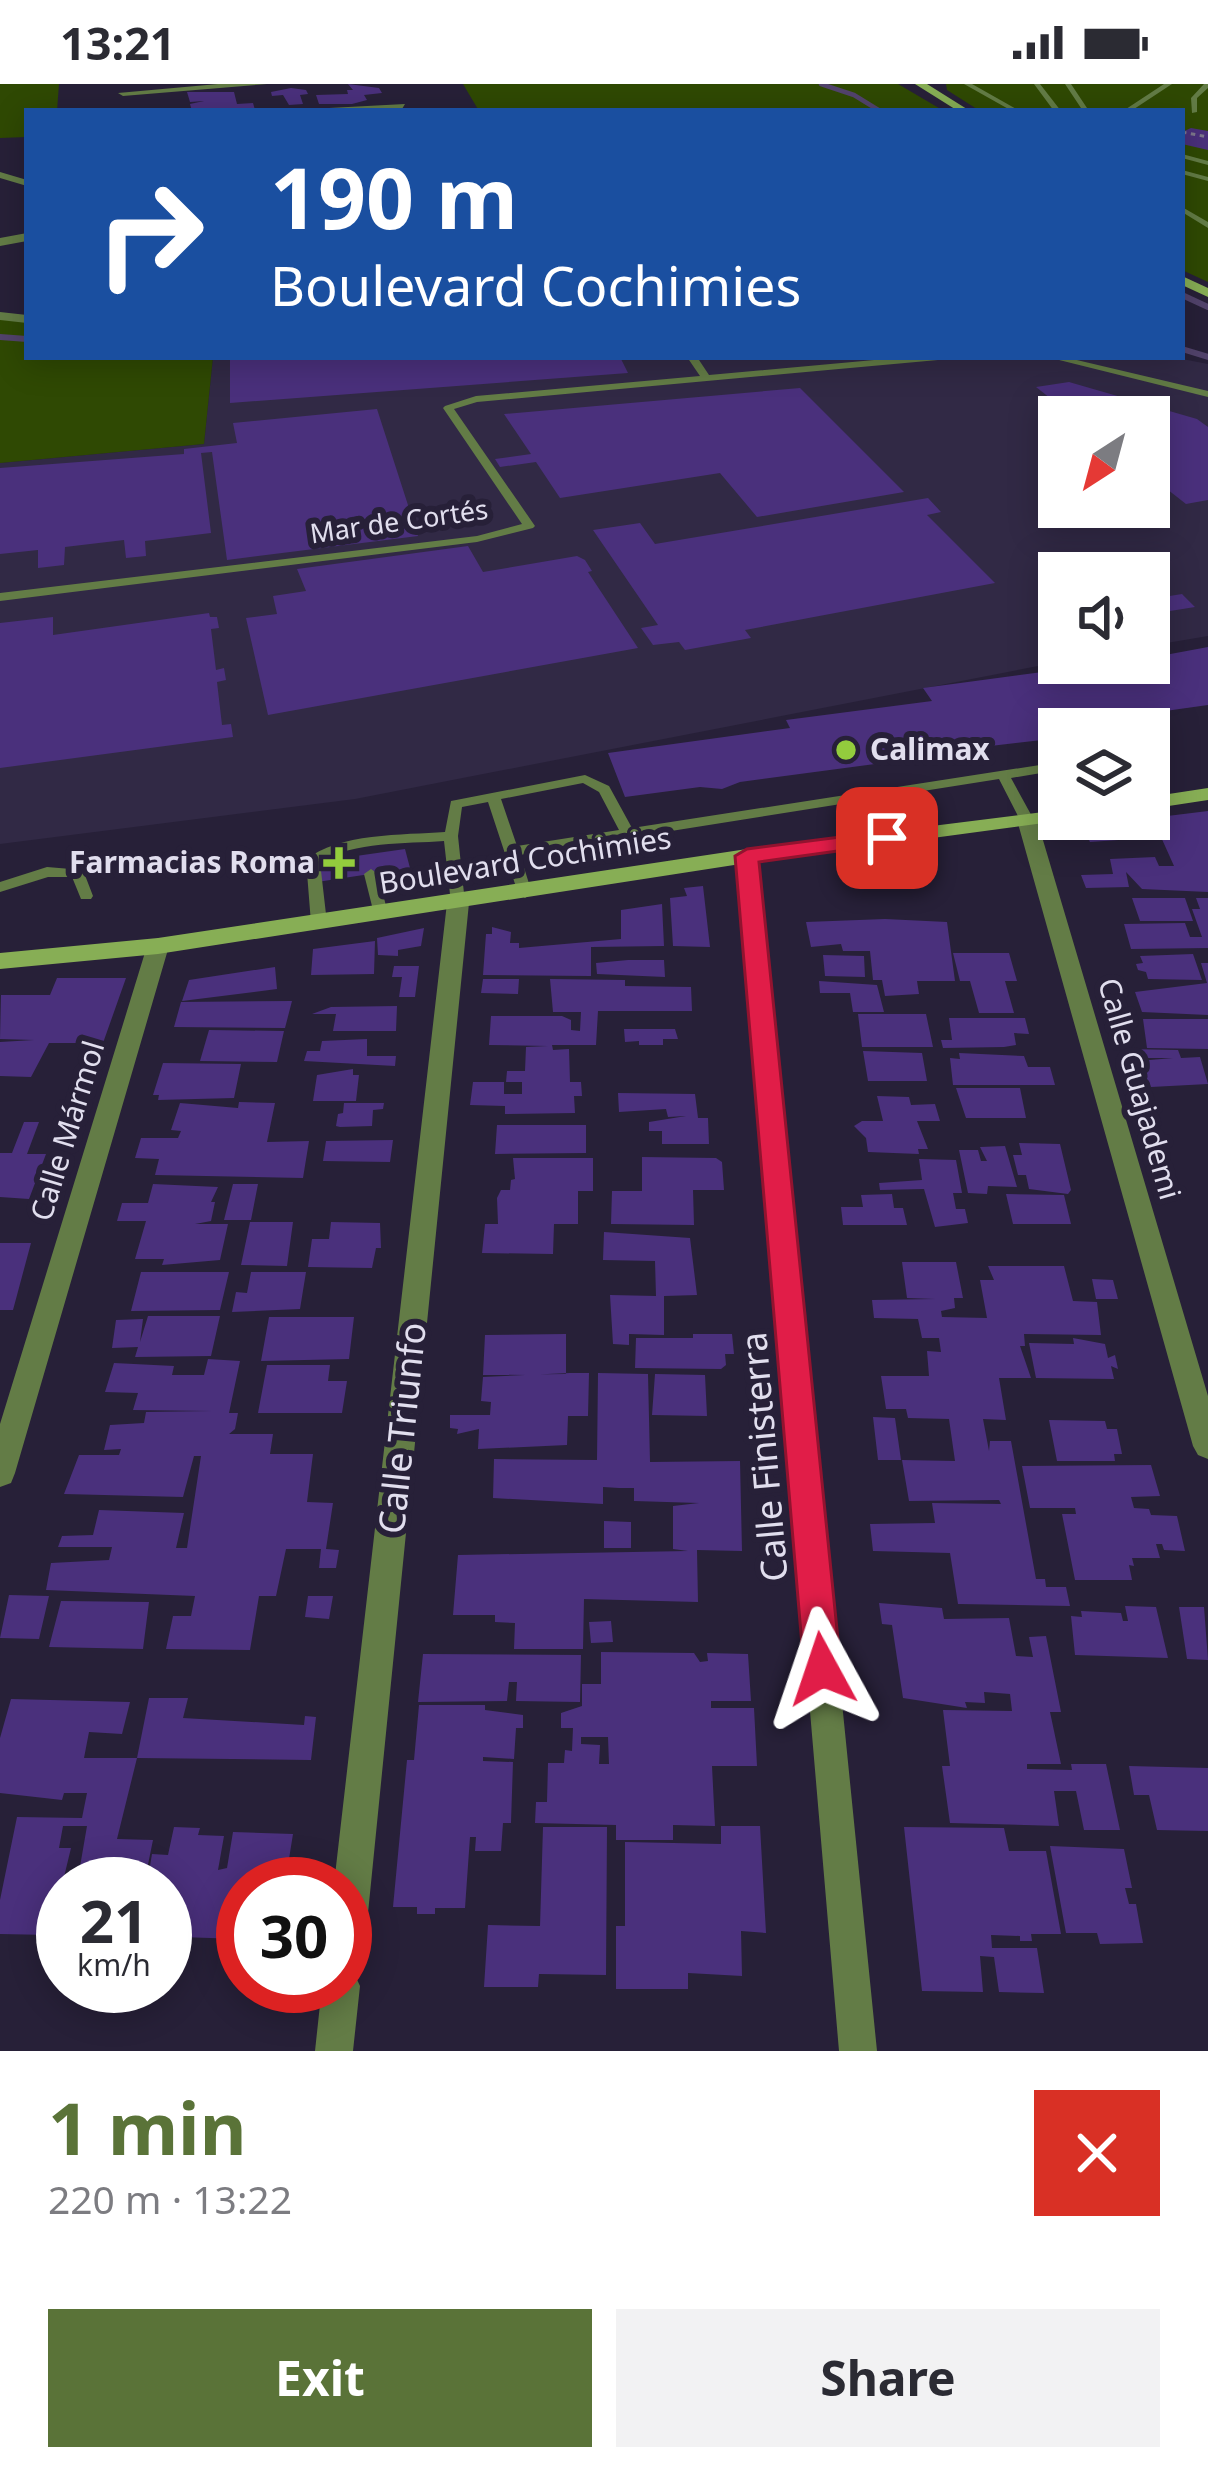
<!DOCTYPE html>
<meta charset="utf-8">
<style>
:root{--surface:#fff;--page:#f2f2f3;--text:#2b2b33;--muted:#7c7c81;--accent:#5a7338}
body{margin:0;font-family:"Noto Sans",sans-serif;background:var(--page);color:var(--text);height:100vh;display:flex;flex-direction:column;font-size:45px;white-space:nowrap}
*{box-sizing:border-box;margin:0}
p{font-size:39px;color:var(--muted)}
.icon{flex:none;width:66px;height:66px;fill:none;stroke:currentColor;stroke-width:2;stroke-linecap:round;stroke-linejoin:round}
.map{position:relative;height:1967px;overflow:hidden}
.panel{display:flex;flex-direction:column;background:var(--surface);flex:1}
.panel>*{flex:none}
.hud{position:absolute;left:24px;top:24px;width:1161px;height:252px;border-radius:0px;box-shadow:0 6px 30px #0003;background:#1a4fa0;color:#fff;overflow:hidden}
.needle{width:78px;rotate:216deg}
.controls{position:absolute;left:1038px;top:312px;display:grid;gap:24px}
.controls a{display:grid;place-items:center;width:132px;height:132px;border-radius:0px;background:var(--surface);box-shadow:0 6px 30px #0003;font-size:60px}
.speed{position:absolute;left:36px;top:1773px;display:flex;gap:24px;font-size:60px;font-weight:700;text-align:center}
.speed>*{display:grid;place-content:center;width:156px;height:156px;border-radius:50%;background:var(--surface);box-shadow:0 6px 30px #0003;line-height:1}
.speed small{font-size:30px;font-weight:400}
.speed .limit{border:18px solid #d22;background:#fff;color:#111}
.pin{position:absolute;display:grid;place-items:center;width:102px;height:102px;color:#fff;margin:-51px;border-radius:24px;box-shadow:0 6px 18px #0006}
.me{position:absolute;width:132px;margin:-66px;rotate:355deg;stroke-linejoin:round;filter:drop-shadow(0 0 9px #0008)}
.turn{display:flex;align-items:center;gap:42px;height:252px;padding:0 48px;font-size:54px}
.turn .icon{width:156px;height:156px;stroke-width:2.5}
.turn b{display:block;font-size:84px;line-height:102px}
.round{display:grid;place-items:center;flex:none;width:126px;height:126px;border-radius:0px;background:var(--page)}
.overview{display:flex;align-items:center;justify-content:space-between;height:204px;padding:0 48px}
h1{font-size:72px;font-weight:700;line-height:90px;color:var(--accent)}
.action{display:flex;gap:24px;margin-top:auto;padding:24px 48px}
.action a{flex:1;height:138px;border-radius:0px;background:var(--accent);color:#fff;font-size:48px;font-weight:700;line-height:138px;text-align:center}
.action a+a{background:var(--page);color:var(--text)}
.status{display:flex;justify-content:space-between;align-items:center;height:84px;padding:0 60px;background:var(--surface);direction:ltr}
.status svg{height:33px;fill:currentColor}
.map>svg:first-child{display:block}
.built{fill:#312945;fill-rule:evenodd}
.green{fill:#2f4903}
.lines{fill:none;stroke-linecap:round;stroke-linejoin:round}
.stream-far1{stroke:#52436c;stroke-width:4.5}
.stream{stroke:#52436c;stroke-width:6}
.building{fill:#4a307c;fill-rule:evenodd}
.path{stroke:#7e798d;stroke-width:3;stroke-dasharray:4.5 4.5;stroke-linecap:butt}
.lane{fill:#637c46;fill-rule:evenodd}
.street{fill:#637c46;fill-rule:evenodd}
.secondary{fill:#87ae55;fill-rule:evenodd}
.route{fill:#e11d48;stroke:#92132f;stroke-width:3}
.poi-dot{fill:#93cc3d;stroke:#272038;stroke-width:4.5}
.labels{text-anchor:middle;stroke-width:12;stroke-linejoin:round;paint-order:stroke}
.far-street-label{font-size:27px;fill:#e1deee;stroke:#272038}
.poi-label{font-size:30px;font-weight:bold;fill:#e1deee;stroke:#272038;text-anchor:start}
.street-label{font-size:30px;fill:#e1deee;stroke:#272038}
.near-street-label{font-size:36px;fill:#e1deee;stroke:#272038}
</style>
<div class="status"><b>13:21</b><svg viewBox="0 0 49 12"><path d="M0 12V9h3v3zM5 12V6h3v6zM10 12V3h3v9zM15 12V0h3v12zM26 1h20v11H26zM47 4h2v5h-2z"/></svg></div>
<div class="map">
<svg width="1208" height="1967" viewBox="0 0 1208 1967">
<rect width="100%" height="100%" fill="#272038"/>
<path class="built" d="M213,273H1172L1208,280V552L1149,562V489H1059V578L355,715L0,760V379L204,360ZM1059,333H1149V423H1059Z"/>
<path class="green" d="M0,0H59L57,27H27V53L0,54Z
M463,0H898L944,27H479Z
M946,0H1208V198L1182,186V27H980L947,6Z
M0,232L27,235V273H213L204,360L0,379Z"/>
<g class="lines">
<path class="stream-far1" d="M821,0L854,11L880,27"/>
<path class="stream" d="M1182,211L1208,223
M0,253L27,255
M1182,265L1208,273"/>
</g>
<path class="building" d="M348,0L379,4L382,9L364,11L367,16L352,20H319L316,11L348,10L347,6H353Z
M291,4L306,6L308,10L300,11L303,20L289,21L283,11L272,12L271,8Z
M187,8H234L237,20L253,19L255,26L192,27L190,20L204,17L190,18Z
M1191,44L1208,47V66L1182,60V48Z
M230,273H620L628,289L230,319Z
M1069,298L1197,335L1208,343V416L1186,420L1149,391V333H1074L1036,303Z
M800,304L904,408L757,433L720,389L560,414L536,378L500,383L495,375L531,370L504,330Z
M377,325L418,452L227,476L212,368L201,369L211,449L145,457L146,472L126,474L124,456L65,463L64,481L38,484V466L0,470V384L184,370V365L237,359L233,339Z
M928,414L941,428L927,431L995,499L745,546L751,554L685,566L679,558L653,561L641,544L658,541L593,446L640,439L655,460Z
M468,462L483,488L577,472L585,476L592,487L588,488L638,564L268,631L246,534L277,530L273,512L306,507L297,485Z
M1182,510L1195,523L1164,528L1151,515Z
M209,529L210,533H217L219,544L211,545L216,586L224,584L226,596L217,598L222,641L231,640L233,653L0,684V539L53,533V551Z
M1208,563V621L1101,636L1108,645H1059V654L888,674L890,678L740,698L722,705L700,703L625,713L608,669L790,644L786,636L932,617L923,604L1110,579H1149V574Z
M1208,727V808L1142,805L1126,788L1129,803L1086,804L1081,791L1113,790L1110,775L1155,773L1159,782H1174L1161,753L1090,758L1088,754L1100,753L1094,741Z
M405,765L410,784L317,798L314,778Z
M703,802L710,863L673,862L670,814L687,812L684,804Z
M1132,814H1185L1193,837H1140Z
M1196,814H1208V864L1131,865L1124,840L1185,839L1190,853H1202L1192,825H1200Z
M662,820L664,862L591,863V892L483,891L486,850H492V843L511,848L510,859H519V864L621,855V826Z
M885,835L947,838L955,897H917L919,910L885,912L882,896H873L870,867H843L841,860L811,863L806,838Z
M424,844L421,862L398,866V872L378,871L377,854Z
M375,857L374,890L311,891L313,865Z
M953,869H1009L1017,897H1005L1014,929H979L970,897H960Z
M1193,870L1202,896L1148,895L1146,888L1138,886L1136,880L1143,879L1140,872Z
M823,871L864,872L865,893L825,892Z
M628,876H664L665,893L597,890L596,879Z
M1201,879H1208V931L1142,928L1135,908L1207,899Z
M394,882H419L415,913H399L402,893H392Z
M275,883L277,905L182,917L189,896Z
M57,894H126L103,959H49L31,993L0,992V958L34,956L0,955L1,911H50Z
M483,895H519L518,910L481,909Z
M550,895L625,896V902L691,903L692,927H598L596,961H552L553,966L569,965L570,998H581L582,1012H574L575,1029L505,1030V1022L470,1021L473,998H504V1010H522V998H506L507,987H525L526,963L548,962L489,961L491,932H562L571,936V946L580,947L581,928H553Z
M819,897L877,901L884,928H853L850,909H820Z
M292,917L285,944L174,943L181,918Z
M397,922L396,947H333L336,930H312L331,923Z
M858,930H926L933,963H862Z
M949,934H1025L1029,950L1014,949L1016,961L1004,963L943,964L941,956H952Z
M1143,935H1208V965L1147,964Z
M624,945H675L678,955H663V961H639V957L625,958Z
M209,946L284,947L277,978L200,977Z
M367,955V972H396L395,982L304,977L307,967H320L322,957Z
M1126,965L1178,966L1181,974L1200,973L1208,1000L1151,1003L1138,977L1173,974H1129Z
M863,967L922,969L927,997H868Z
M959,969L1024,972L1028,983H1050L1055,1001H953L950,974L960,975Z
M163,979L241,980L234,1014L158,1016L159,1011H153Z
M353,985V991H359L356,1017H313L317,991Z
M956,1004H1020L1026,1034H966Z
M618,1009L695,1010L698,1034H708L709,1060H662V1047H649V1038L686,1032L668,1033L666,1025L619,1028Z
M877,1012L909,1013L911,1021L935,1020L940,1037H917L928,1065H918L919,1070L868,1068L866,1054L854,1042L862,1037H883Z
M239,1018L275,1019L267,1058L309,1057L303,1094L155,1091L159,1075L135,1074L141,1054H178L181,1047L171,1046L180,1019L238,1024Z
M344,1019H384L383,1025L373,1026L372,1042L340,1043L336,1042L338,1030L343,1029Z
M24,1038H39L27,1070H46L29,1115L0,1113V1069H12Z
M497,1041H586V1069L495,1070Z
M393,1056L390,1078L323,1077L326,1057Z
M1019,1059L1060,1060L1071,1106L1068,1110L1029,1105L1026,1091H1018L1013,1071H1022Z
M1005,1062L1017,1103L988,1102L987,1110L968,1109L959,1066H978L981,1077H987L980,1063Z
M642,1073L716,1074L722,1078L724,1106H693L694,1141L611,1140L612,1107H642Z
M513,1074H593V1107H578V1140H554L553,1170L482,1169L485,1140H498L497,1114L501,1106H510L511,1096L515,1095Z
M919,1075L956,1076L962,1109H953L956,1125H965L968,1139L935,1143L924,1105L880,1106L879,1099L922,1096Z
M153,1100L218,1103L211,1118H215L211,1137L195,1140H228L220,1176L162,1181L164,1175H135L146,1137H117L122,1119H148Z
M233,1100H258L251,1136H224Z
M892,1110L894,1124H903L907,1141H843L841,1123H863L861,1111Z
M1006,1110L1064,1111L1071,1140H1013Z
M250,1138H293L287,1182L241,1181Z
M331,1138L380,1139L381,1164H376L372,1184L308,1183L312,1155H329Z
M604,1148L690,1154L697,1211L664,1212V1251L629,1250V1261L613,1260L610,1211L656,1212L655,1177L603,1176Z
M0,1159H31L13,1226H0Z
M902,1178H956L963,1214H954L955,1224L941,1227L942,1233L987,1234L980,1196H994L988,1182H1064L1073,1217L1097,1218L1101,1251L1024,1250L1025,1262H1020L1031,1294H999L1006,1336L983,1335L989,1367L990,1357H1011L1036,1495H1045L1046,1503H1066L1070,1522L958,1520L950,1469L873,1467L870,1440L935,1439L932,1419L1001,1420L999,1416L909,1417L902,1376L955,1377L949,1335L908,1334L906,1325H886L881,1292H929L927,1267L941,1268L939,1254H922L918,1235L874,1234L872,1216L935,1215L907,1214Z
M141,1188H229L220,1226L131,1227Z
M251,1188H306L300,1225L232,1228L236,1208L247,1209Z
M1092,1195L1113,1196L1118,1215H1096Z
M148,1232H220L211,1272L135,1273L138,1263L112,1264L116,1236L143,1235L140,1258Z
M269,1233H354L349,1275L261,1277Z
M566,1250V1290L483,1291L485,1251Z
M693,1250H732L734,1270H725L726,1281L721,1285L635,1284L636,1254H693Z
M1073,1254L1105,1260L1108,1274L1115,1271L1118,1285L1111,1282L1114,1295L1036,1294L1029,1259L1074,1260Z
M208,1275L240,1277L229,1329H238L235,1345L229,1350H273L270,1370H313L307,1418L333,1419L326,1465L339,1466L336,1484H319L321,1465H286L276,1512H259L250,1566L166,1565L173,1532H191L195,1512L46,1506L51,1479L109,1476L112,1463H58L62,1452L93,1451L99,1426L184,1429L176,1464H187L201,1372H194L183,1413L64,1410L79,1371H119L121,1365L104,1366L110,1341L144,1339L146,1328L211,1327L133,1326L138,1309L105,1308L114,1279L174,1282L172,1291H204Z
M267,1281H330L328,1297H347L342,1329H258Z
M570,1289H589L588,1332H568L567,1361L478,1365L479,1345L457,1350L458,1345L450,1344V1331H490L491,1318L481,1317L483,1293Z
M598,1289L648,1290L650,1378L740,1377L742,1467L697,1466L698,1518L584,1515L583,1565H514L515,1539L495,1538V1531H453L458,1471L688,1467L673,1465V1422L699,1419L634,1417V1404H619L603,1403V1420L493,1414L494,1375L597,1376Z
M655,1290L705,1291L707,1332L652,1331Z
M873,1333L895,1334L901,1376H878Z
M1049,1336L1105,1337L1107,1345H1117L1122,1370H1114L1115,1377H1057Z
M1151,1381L1160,1412L1131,1413L1134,1424L1149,1425L1151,1431L1177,1432L1185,1467L1164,1466L1162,1460H1156L1160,1474H1132L1134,1482L1129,1481L1132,1496H1075L1062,1430H1076L1075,1424H1030L1022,1382Z
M604,1437L631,1438V1464H604Z
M9,1511L49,1512L39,1555L0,1554Z
M308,1512H333L329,1535L305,1533Z
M61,1517L149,1518L143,1565L49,1563Z
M879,1519L942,1524L944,1535L1009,1534L1016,1572L1033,1573L1029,1553L1046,1552L1061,1628H1050L1061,1680H1027V1685L1072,1686L1071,1680H1106L1120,1746H1084L1076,1707H1054L1059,1742L950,1739L942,1682H950L943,1626L1012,1627L1010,1610L984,1608L985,1619L965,1618L967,1624L903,1614L892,1541L882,1540Z
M1125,1522L1156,1523L1168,1574L1075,1571L1071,1532L1082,1533L1081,1527L1121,1529L1123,1537H1128Z
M1179,1523H1204L1208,1576L1187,1575Z
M611,1537L613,1558L591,1559L589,1538Z
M601,1568L694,1569L700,1578L708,1577L707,1569L748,1570L751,1617H711V1624H754L757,1682H712L715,1742L673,1741V1756H616V1741L535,1739L536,1718H547L548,1679H564L565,1666L572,1667L573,1644H561V1629L582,1622V1600H601ZM581,1653H608L609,1680H599L600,1661L581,1660Z
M423,1570L581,1571L580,1618L516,1617L517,1598H509L507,1617L418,1618Z
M149,1614H188L183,1634L304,1641L305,1632L316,1633L311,1676L137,1674Z
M11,1615L130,1618L122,1650L89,1648L84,1674H137L117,1755L153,1756L144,1800H77L87,1742H63L59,1764H71L50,1851L0,1850V1816L17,1733L82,1734L87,1709H64L62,1716L0,1709V1654Z
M419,1621H485V1626L523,1631V1644H516L514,1675L483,1673V1677L513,1678L511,1739H503L501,1767H475L476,1753H470L465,1824H435V1830H417V1823H393L407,1676H414Z
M1129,1682L1208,1684V1747L1157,1746L1149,1711H1134Z
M721,1742H760L766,1849L741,1847L742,1892L688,1889V1905H616V1842H625V1758L721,1760Z
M174,1743L200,1744L198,1751L224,1752L218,1786L227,1784L233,1748L293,1750L285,1800H243V1862H237L240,1855L180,1853L176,1877H165V1800H147L152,1770L168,1771Z
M543,1743H607L606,1891L539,1890L538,1903H484L488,1841L540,1842Z
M904,1743L1004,1744L1009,1767H1046L1061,1850H1031L1032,1857H1020V1852L991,1851L992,1864H1037L1044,1909L999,1908L994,1873L980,1872L983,1908L922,1907Z
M1050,1762L1124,1765L1132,1804H1125L1129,1820H1136L1143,1859L1100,1860L1097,1849H1066Z"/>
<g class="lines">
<path class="path" d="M1182,48L1208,53"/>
<path class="lane" d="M964,0H972L1020,27H1012Z
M1034,0H1040L1061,27H1054Z
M1065,0H1071L1089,27H1083Z
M1164,0H1172L1131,27H1123Z
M1204,0H1208V4L1197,14V28L1192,29L1191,14Z
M1182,70L1208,77V81L1182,74Z
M1182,86L1208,93V97L1182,90Z
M1182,123L1208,138V144L1182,128Z
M687,273H697L709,291L907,273H943L938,276L477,318L454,325L535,442L533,444L477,458L0,517V509L477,452L522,440L443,324L445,322L476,312L700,292Z
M1047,273H1064L1208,307V313Z
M1059,678V686L1011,694L1034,736L1027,740L1020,736L999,695L520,771L532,809L525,814L518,809L488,718L462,723L458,752L465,819L463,822H453L451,819L444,757C405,760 355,757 320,778L327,839L319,844L311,839L306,776C337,749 404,751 445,748L451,717L585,691L609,702L632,744ZM583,699L599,708L619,746L517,762L501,715Z
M47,783L83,786L93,812L91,815H81L72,793H48L0,808V798Z
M371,785L378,790L388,830L381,835L374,830L364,790Z"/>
<path class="street" d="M218,0H267L123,12L118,9Z
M405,20L402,25L324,27L329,24Z
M0,88L27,96V102L0,94Z
M27,149V157L0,162V154Z
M0,228L27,231V239L0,236Z
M1027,730L1037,736L1208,1312V1375L1198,1371L1193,1362L1017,736Z
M747,765L757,772L877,1967H839L737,772Z
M458,812L469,819L364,1869L358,1882L348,1886L354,1889L360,1902L353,1967H315L322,1902H345V1800H334L447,819Z
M158,854L169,862L15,1389L11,1399L0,1403V1340L147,862Z"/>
<path class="secondary" d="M915,0H927L970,27H958Z
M1182,192L1208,204V213L1182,201Z
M1208,704V716L1149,725V713Z
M1059,726V735L1066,736L747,779L158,870L0,885V869L158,854L747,765Z"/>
</g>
<path class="route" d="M887,747L899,754L895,759L759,778L841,1585L836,1598L822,1603L809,1598L804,1585L735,772L747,765Z"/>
<g class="poi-dot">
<circle cx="846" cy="666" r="12"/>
<path d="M333 761h12v12h12v12h-12v12h-12v-12h-12v-12h12z"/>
</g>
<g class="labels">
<g class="far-street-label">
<text transform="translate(399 438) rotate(-8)" y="9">Mar de Cortés</text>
</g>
<g class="poi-label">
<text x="870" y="676">Calimax</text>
<text x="315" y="789" text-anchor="end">Farmacias Roma</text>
</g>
<g class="street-label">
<text transform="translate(525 777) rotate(-9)" y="10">Boulevard Cochimies</text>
<text transform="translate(1139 1005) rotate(74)" y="10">Calle Guajademi</text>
<text transform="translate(68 1047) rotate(-73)" y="10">Calle Mármol</text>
</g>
<g class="near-street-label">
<text transform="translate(402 1344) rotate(-84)" y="13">Calle Triunfo</text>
<text transform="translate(764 1373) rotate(-95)" y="13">Calle Finisterra</text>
</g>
</g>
</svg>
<div class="controls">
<a><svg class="needle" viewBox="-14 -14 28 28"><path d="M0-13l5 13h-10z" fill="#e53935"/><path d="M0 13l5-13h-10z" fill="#7c7c81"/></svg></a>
<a><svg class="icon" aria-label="sound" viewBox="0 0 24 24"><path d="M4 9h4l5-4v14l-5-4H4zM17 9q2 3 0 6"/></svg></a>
<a><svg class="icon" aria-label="layers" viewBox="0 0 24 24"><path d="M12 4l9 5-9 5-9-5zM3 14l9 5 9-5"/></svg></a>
</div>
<div class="speed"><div>21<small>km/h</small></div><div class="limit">30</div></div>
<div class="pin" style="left:887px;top:754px;background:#d93025"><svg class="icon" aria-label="arrive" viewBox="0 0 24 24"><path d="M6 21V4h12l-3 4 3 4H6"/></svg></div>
<svg class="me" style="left:822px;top:1585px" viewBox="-20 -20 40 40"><path d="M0-17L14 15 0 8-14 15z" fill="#e11d48" stroke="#fff" stroke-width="4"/></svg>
<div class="hud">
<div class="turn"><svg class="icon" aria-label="right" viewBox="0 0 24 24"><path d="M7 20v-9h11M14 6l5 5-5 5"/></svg><div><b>190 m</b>Boulevard Cochimies</div></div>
</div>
</div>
<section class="panel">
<div class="overview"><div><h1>1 min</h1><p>220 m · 13:22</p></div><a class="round" style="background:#d93025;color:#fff"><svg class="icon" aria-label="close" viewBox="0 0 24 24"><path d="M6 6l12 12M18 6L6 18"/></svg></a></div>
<div class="action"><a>Exit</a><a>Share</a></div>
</section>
